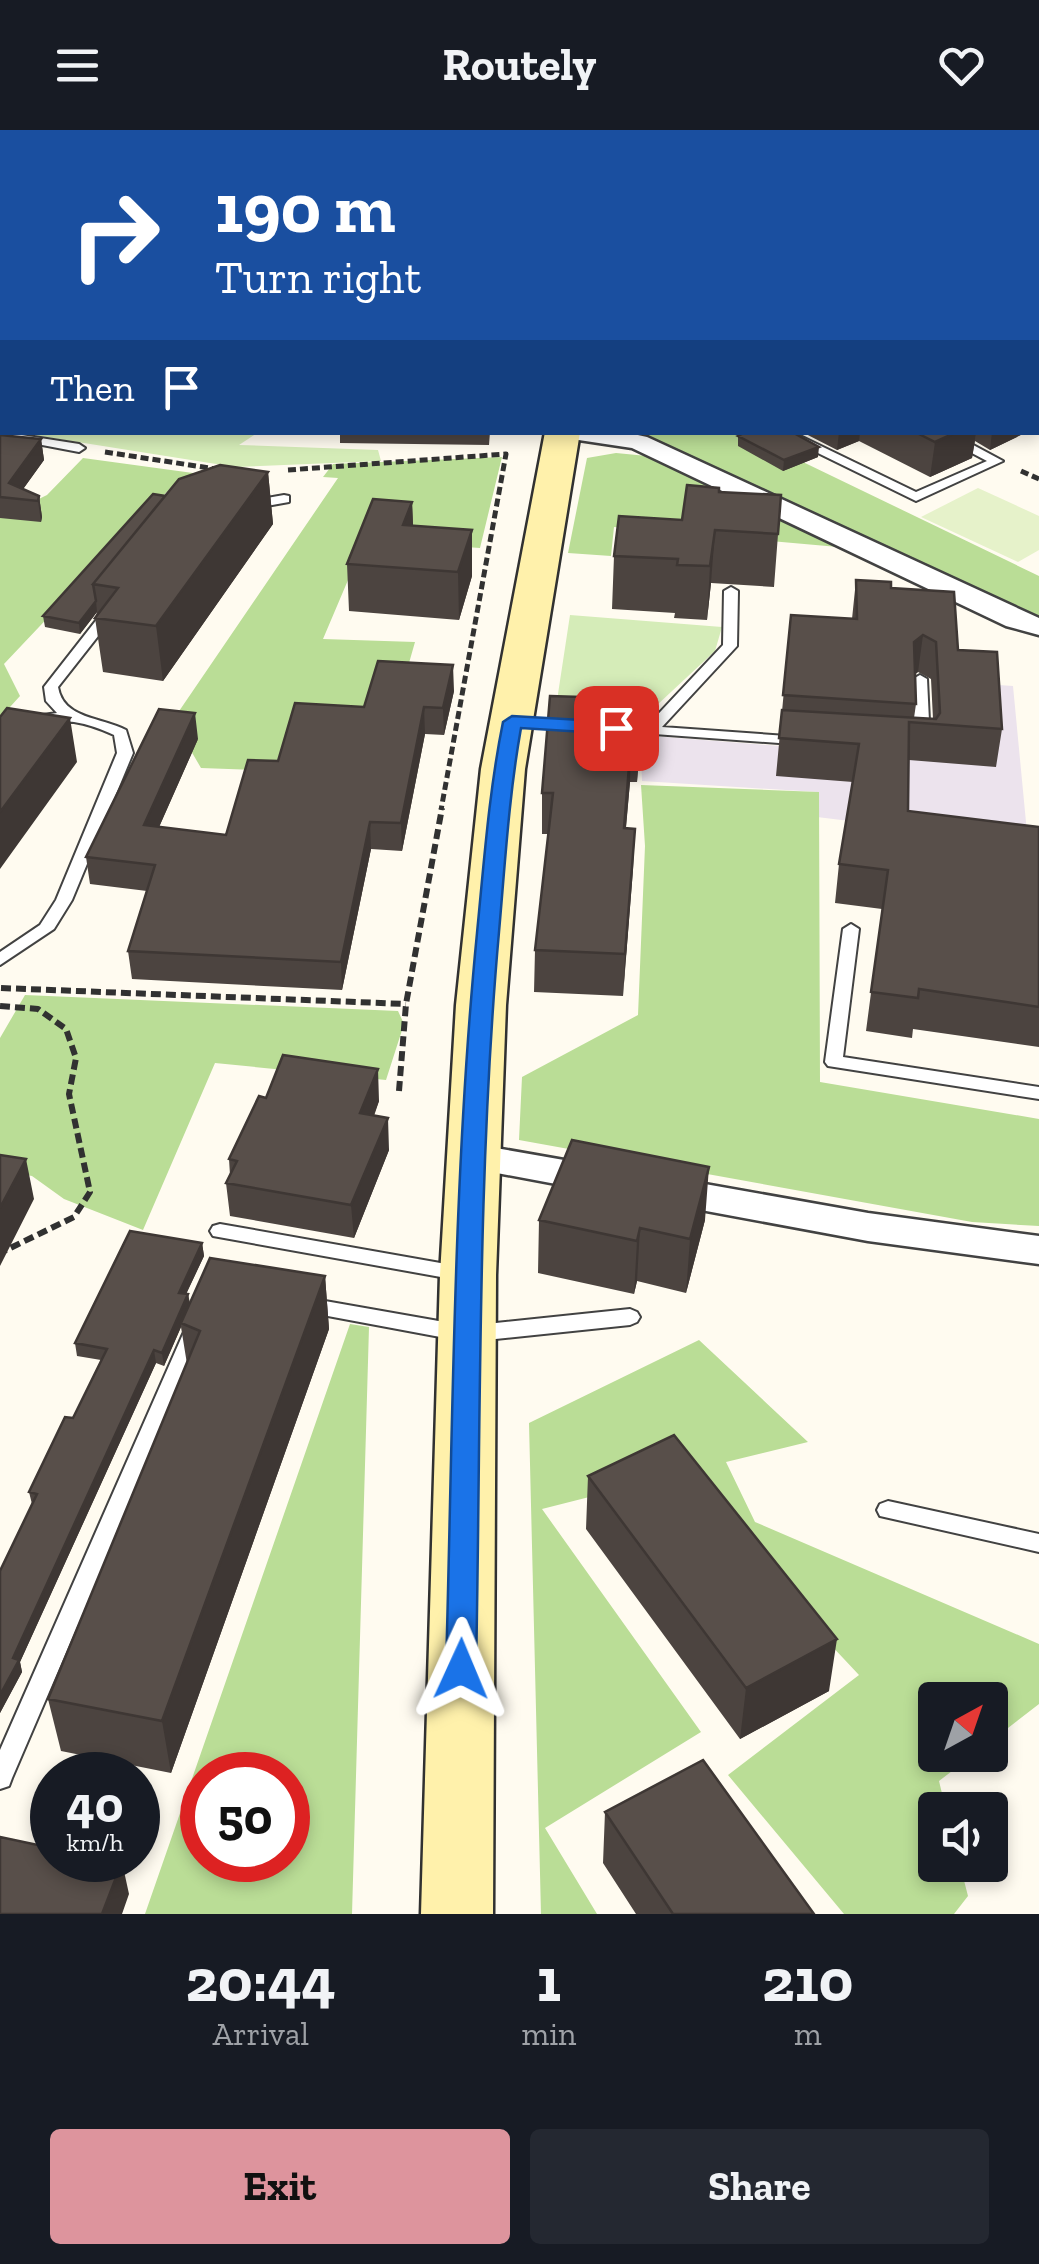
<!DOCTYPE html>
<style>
:root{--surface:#171b24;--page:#242831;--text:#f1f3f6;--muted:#9ea1a6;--accent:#dd949d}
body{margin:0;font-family:"Zilla Slab",serif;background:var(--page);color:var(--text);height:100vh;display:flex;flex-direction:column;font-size:38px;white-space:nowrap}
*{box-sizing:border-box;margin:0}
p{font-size:32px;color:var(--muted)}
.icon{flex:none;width:55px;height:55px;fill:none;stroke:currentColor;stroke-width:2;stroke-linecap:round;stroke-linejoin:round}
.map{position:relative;height:1784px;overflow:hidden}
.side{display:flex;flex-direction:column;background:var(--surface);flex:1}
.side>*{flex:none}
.hud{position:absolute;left:0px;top:0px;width:1040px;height:305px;box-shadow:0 5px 15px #0003;background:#1a4fa0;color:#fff;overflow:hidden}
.needle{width:65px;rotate:40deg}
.buttons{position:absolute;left:918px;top:1552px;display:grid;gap:20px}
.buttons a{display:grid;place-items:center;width:90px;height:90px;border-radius:10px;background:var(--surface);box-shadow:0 5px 15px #0003;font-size:50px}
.speed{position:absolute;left:30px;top:1622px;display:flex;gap:20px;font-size:50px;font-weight:700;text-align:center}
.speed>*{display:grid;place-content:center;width:130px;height:130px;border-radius:50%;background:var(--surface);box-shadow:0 5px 15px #0003;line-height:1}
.speed small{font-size:25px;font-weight:400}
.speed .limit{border:15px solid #d22;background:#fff;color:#111}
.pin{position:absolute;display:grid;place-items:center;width:85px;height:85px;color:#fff;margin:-42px;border-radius:20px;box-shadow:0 5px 15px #0006}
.me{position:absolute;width:110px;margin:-55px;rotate:1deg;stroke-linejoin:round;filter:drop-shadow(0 0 8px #0008)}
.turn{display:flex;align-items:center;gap:35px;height:210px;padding:0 50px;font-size:45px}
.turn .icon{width:130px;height:130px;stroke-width:2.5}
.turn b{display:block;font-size:70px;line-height:85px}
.then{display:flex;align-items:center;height:95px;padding:0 50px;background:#0003;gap:20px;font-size:38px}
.eta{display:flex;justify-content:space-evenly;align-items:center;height:170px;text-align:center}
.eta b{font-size:60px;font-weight:700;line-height:70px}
.cta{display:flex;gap:20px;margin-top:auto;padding:20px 50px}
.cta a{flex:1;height:115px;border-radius:10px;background:var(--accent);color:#111;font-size:40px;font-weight:700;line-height:115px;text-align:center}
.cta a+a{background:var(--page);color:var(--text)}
header{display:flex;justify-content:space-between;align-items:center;height:130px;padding:0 50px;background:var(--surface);font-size:45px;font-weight:700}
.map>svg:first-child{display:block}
.industrial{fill:#ece3ed}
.green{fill:#d5ecb8}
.forest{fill:#badd96;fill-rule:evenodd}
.pitch{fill:#e6f2ca}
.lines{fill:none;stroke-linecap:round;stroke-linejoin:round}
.service-casing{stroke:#424242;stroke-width:4}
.minor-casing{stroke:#424242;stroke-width:5}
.secondary-casing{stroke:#313131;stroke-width:5}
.path-far1{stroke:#313131;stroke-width:5;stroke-dasharray:8 4;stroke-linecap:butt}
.path{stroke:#313131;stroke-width:6;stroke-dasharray:10 5;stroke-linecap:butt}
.service{fill:#fff;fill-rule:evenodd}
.minor{fill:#fff;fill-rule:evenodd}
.secondary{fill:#fff1ab;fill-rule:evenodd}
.wall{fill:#4c4440;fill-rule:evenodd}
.shaded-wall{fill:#3e3734}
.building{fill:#584f4a;stroke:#3e3734;stroke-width:2.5}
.route{fill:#1a73e8;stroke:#114b97;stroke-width:2.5}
</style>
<header><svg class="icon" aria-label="menu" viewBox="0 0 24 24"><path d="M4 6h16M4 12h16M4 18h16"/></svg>Routely<svg class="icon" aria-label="heart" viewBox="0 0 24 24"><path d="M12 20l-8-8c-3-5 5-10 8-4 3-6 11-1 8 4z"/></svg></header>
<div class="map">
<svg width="1039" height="1784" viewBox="0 0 1039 1784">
<rect width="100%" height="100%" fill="#fffbf0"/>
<path class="industrial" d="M943,551L1013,556L1028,713L817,687L818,662L642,651L640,605L945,629Z"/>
<path class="green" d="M21,303H257L239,315L378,320L381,331L235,337Z
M570,485L722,497L715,521L642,589L556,577Z"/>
<path class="forest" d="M635,303H743L1039,446V486Z
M616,323L647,326L838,417L614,397L611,426L568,423L587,328Z
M502,327L480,418L365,410L323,509L415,512L391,596L306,642L201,638L173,590L338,348L323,347L333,334Z
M83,328L237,349H179L4,534L20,566L0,588V388L47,365Z
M641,655L819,662L820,952L1039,989V1096L972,1092L519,1010L522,947L638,885L645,716Z
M25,865L398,881L404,894L386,950L215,933L143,1100L64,1069L32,1046L0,1040V908Z
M350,1194L369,1197L352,1784H145ZM288,1645V1730H202V1645Z
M699,1210L808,1312L726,1332L755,1392L1039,1514V1574L990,1612V1570H935V1625H973L939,1651L946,1680H935V1735H960L968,1766L954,1784H844L728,1645L859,1545L672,1346L542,1379L701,1602L545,1698L597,1784H541L529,1293Z"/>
<path class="pitch" d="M978,358L1039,386V420L1018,432L921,387Z"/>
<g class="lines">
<defs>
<path id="service" d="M1038,226H1039V232H1038Z
M0,299L2,302L79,314L85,318L79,322L0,307Z
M775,302H792L916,362L987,331L932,302H949L1003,331L916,371Z
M284,365L289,366V372L250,379L244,375L250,371Z
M731,457L738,461L737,516L662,597L801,607L806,609L809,612L806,615L613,601V595L647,596L723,515L724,461Z
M110,478L117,482L58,557C63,589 101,587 126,600L133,623L72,770L54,799L0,835V822L40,795L56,770L117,623L114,605C101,599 88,594 74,592C60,591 45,596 34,589L36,586L57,583L46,571L44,557L105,479Z
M920,545L927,549L930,612L922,617L914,612L913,549Z
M513,588L572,591L579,595L572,599L508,595L506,592Z
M851,794L859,799L843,927L1039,957V969L828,936L825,932L843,799Z
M220,1094L463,1137L470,1139L473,1144L470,1149L463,1151L213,1106L210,1101L213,1096Z
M308,1168L467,1196L630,1179L637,1182L640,1187L637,1192L630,1195L467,1212L301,1181L298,1176L301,1171Z
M193,1196L200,1199L203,1204L12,1648L9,1656L0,1659V1620L183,1204L186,1199Z
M888,1371L1039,1404V1422L880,1386L877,1380L880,1374Z"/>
<path id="minor" d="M560,302H624L647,307L1039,488V505L1006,496L632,318L572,309Z
M473,1014L604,1037L617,1041L623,1050L617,1059L604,1063L460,1036L454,1027L460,1018Z
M660,1046L868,1083L1039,1106V1134L868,1111L647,1070L641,1060L647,1050Z"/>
<path id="secondary" d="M538,0H566L567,2H540Z
M545,302H580L525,639L506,875L496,1145L493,1784H421L440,1145L456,875L481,639Z"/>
</defs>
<use href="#service" class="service-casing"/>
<use href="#minor" class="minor-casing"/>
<use href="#secondary" class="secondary-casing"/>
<path class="path-far1" d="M105,322L216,339
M288,340L506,324L441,680
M1021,341L1039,349"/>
<path class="path" d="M1,858L406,874
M0,876L38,879L66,899L76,928L69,964L90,1062L74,1087L0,1123
M399,961L406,874L442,678"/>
<use href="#service" class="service"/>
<use href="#minor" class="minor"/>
<use href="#secondary" class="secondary"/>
</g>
<path class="wall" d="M0,0H279L286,2H2V26L0,25Z
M708,0H1039V155H1038V2H709Z
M0,93H2V223L0,222Z
M340,302H490L489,315L340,313Z
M802,302H1027L990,320L975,311L972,328L930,347L859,311L837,320Z
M0,305L41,309L44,330L23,359L39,366L42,387L41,392L0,388Z
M738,306L818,327L783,341L738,316Z
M268,342L273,394L163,551L103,542L95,488L97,482L80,504L45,497L43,486L165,366Z
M719,362L781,365L774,457L711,453L707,490L674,488L675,483L612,479L614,426L682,390Z
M412,372L413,395L472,446L459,490L349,481L347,434Z
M856,450L891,458L958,520L1002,599L996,637L909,630L908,681L1039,697V917L913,899L912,908L866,901L882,779L835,773L839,734L853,652L776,646L791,485L852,489ZM918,542L931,549L933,589L914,588L916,574L915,544Z
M454,561L444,605L425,604L402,721L371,719L342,860L132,849L128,821L147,761L90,754L86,727L198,609L159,697L226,705L278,631L364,577Z
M643,569L637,652H630L626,698L635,699L623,866L534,862L535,820L549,704H542V663Z
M266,968L379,971L374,986L389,1020L354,1108L230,1086L226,1053L230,1045L229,1029Z
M539,1090H705L686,1163L637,1151L634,1164L538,1143Z
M202,1113L204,1126L186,1164H188L190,1173L325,1146L329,1199L171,1643L61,1621L48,1569L187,1234L181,1197L164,1236L156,1233L20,1532L22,1542L0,1583V1441L32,1374L29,1362L73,1288L101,1230L77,1226L75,1213Z
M588,1346L829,1561L740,1609L586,1399Z
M605,1682L814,1784H636L603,1733Z"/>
<path class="shaded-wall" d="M839,302H860L859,311L837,320Z
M957,302H976L972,328L930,347L935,312Z
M992,302H1027L990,320Z
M41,309L44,330L16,369L9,353Z
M819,317L818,327L783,341L784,330Z
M268,342L273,394L163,551L156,496Z
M39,366L42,387L41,392L38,371Z
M412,372L414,418L403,395Z
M472,400V446L459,490L458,442Z
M715,400L711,453L707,490L710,436Z
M96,471L97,482L80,504L79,493Z
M923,505L918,542L909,549L914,512Z
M453,535L454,561L444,605L443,578Z
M643,569L641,609L637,652L638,612Z
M424,577L425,604L402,721L401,693Z
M195,583L198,609L148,722L144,695Z
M70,588L77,632L0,739V682Z
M631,612L630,652L622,739L624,698Z
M370,692L371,719L342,860L341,832Z
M635,699L633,740L623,866L625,824Z
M378,939L379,971L362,1016L360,983Z
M388,988L389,1020L354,1108L351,1075Z
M26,1029L34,1069L0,1136V1078Z
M709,1037L705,1090L686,1163L690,1109Z
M640,1098L637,1151L634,1164L637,1111Z
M202,1113L204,1126L181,1175L179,1163Z
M325,1146L329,1199L171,1643L162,1591Z
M188,1164L190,1177L181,1193V1197L164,1236L162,1223Z
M154,1220L156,1233L20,1532L22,1542L0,1583V1565L13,1528Z
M837,1509L829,1561L740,1609L746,1558Z
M122,1732L129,1764L122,1784H102Z"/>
<path class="building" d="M19,0H279L286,2H26Z
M401,0H489V2H402Z
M717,0H1039V125H1038V2H718Z
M0,93H2V195L0,194Z
M746,302H792L819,317L784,330L738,306Z
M915,302H957L935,312Z
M0,305L41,309L9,353L39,366L38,371L0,367Z
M220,335L268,342L156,496L95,488L118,458L93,454L179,349Z
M687,355L719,358V362L781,365L778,404L715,400L710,436L677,435L678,429L614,426L619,386L682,390Z
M153,364L165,366L93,454L96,471L79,493L43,486Z
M373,369L412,372L403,395L472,400L458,442L347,434Z
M856,450L891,452V458L954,462L958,520L997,522L1002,599L909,592L908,681L1039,697V877L919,859L918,868L871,862L888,740L839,734L859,614L779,608L782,580L936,589L940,583L936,512L923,505L914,512L916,574L783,565L791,485L857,489Z
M378,531L453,535L443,578L424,577L401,693L370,692L341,832L128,821L155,735L86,727L159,579L195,583L144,695L226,705L248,630L278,631L295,573L364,577Z
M550,566L643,569L638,612H631L624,698L635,699L625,824L535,820L553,663H542Z
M7,578L70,588L0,682V587Z
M283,925L378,939L360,983L388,988L351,1075L226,1053L237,1031L229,1029L259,966L266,968Z
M572,1010L709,1037L690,1109L640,1098L637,1111L539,1090Z
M0,1025L26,1029L0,1078Z
M130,1101L202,1113L179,1163L188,1164L162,1223L154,1220L13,1528L19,1530L0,1565V1441L37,1364L29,1362L65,1287L73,1288L107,1219L75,1213Z
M210,1128L325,1146L162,1591L48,1569L200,1201L181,1193Z
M674,1305L837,1509L746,1558L588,1346Z
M703,1630L814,1784H673L605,1682Z
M0,1707L52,1718V1730H114L122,1732L102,1784H0Z"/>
<path class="route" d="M512,586L616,592L625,598L616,604L521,598C509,665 505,734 499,802C477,1047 481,1294 476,1539L472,1548L461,1552L451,1548L446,1539C453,1294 453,1047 477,803C484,732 489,661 503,592Z"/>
</svg>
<div class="buttons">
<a><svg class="needle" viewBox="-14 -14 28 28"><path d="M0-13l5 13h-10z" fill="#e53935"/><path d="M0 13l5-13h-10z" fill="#9ea1a6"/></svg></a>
<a><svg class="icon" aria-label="sound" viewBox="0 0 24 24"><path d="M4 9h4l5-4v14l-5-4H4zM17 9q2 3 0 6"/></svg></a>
</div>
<div class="speed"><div>40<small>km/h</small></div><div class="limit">50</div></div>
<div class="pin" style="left:616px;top:598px;background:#d93025"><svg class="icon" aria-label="arrive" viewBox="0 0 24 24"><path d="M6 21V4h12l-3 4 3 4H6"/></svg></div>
<svg class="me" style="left:461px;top:1539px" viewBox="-20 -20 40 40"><path d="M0-17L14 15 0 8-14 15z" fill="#1a73e8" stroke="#fff" stroke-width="4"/></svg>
<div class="hud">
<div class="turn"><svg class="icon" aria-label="right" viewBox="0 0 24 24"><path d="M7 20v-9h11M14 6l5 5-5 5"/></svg><div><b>190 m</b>Turn right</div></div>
<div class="then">Then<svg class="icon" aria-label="arrive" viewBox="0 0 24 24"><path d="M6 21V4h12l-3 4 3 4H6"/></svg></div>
</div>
</div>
<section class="side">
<div class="eta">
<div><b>20:44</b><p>Arrival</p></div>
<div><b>1</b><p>min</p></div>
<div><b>210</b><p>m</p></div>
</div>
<div class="cta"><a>Exit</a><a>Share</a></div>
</section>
